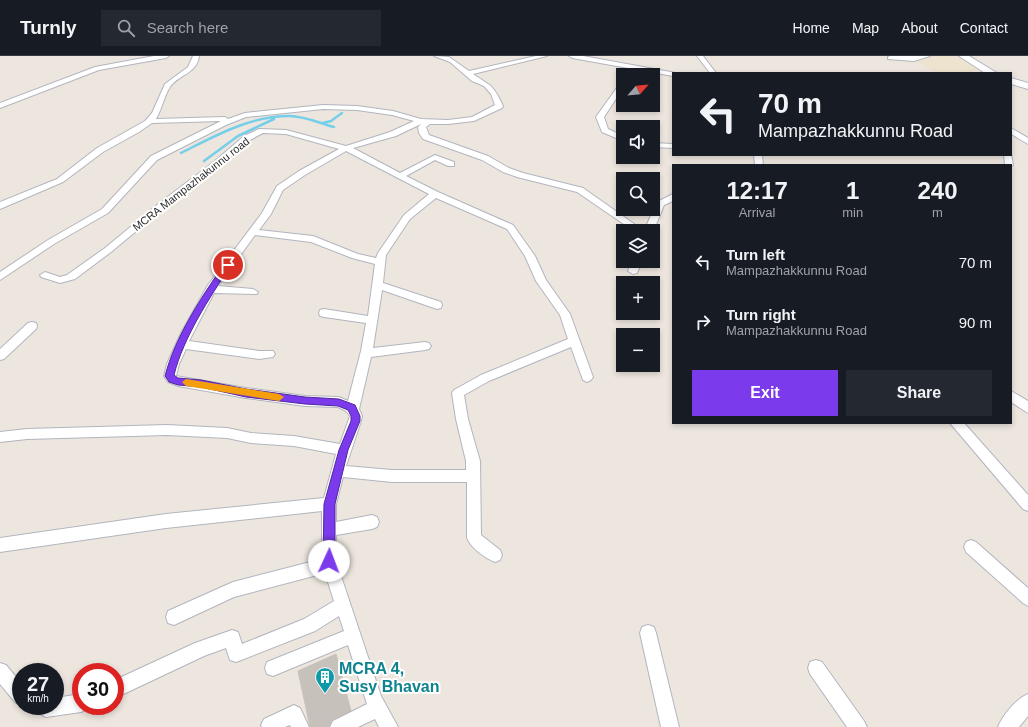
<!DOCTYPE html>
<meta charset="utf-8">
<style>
:root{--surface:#171b24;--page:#242831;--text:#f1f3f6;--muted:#9ea1a6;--line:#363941;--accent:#7c3aed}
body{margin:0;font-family:Helvetica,sans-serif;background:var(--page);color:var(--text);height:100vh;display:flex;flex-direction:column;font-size:15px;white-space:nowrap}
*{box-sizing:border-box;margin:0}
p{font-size:13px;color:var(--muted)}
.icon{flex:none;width:22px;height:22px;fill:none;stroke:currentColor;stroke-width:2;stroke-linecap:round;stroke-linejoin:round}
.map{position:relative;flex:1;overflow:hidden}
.drawer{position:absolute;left:672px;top:108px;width:340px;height:260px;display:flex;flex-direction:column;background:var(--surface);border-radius:0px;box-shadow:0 2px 6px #0003}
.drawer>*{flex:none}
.guide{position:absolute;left:672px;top:16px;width:340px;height:84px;border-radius:0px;box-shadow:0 2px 6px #0003;background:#171b24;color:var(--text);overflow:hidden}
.needle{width:26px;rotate:63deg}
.controls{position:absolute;left:616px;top:12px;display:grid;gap:8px}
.controls a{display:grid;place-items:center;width:44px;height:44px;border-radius:0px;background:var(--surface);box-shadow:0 2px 6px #0003;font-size:20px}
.speed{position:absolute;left:12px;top:607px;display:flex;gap:8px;font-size:20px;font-weight:700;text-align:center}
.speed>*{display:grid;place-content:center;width:52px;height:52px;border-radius:50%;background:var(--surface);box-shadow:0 2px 6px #0003;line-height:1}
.speed small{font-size:10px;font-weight:400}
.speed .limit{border:6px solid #d22;background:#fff;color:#111}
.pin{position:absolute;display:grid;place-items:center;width:34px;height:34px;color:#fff;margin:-17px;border:2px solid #fff;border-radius:50%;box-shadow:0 1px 4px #0007}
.me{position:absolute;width:44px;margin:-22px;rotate:2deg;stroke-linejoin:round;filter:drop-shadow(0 0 3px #0008)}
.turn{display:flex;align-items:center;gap:14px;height:84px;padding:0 20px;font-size:18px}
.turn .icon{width:52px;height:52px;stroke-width:2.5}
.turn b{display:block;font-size:28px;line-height:34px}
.eta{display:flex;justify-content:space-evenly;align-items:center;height:68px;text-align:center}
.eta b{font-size:24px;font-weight:700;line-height:28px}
.action{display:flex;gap:8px;margin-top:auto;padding:8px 20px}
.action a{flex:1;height:46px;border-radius:0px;background:var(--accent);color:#fff;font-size:16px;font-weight:700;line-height:46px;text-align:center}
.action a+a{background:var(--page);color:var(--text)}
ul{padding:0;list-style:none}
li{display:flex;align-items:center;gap:12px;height:60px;padding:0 20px}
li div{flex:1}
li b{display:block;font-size:15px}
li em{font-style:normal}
header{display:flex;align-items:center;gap:24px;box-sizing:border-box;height:56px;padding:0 20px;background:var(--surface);border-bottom:1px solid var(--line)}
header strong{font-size:19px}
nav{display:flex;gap:22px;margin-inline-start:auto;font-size:14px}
.search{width:280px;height:36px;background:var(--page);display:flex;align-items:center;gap:10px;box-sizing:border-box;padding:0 14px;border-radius:0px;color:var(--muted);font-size:15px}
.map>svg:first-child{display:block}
.education{fill:#eee3cf}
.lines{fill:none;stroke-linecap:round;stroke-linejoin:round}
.stream{stroke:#75cfeb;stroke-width:2.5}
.building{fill:#c6c1ba;stroke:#c8c2b8}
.street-casing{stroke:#b2b5bf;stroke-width:2}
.secondary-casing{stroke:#b2b5bf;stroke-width:2}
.street{fill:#fff;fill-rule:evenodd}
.secondary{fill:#fff;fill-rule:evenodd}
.route{fill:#7c3aed;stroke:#51269a}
.slow{fill:#f59e0b}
.labels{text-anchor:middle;stroke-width:4;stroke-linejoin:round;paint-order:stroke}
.far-street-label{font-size:11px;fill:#2c2c2c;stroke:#fff}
.near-culture-label{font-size:16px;font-weight:bold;fill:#0d838f;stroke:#fff;text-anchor:start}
</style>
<header>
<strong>Turnly</strong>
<div class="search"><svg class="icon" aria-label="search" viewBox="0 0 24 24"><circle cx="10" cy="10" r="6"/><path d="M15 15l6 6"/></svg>Search here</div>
<nav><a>Home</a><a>Map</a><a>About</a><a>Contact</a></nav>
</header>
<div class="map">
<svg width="1028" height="671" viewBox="0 0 1028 671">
<rect width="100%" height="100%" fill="#ede6df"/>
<path class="education" d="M917,0H956L978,14L967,17H936L917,6L911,1Z"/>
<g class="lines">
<path class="stream" d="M323,67L331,65L342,57
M181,97C215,80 250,60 289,60C304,60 320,67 334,71
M204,105L238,80L274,63"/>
</g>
<path class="building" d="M336,598L351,655L332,664L329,671H310L298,615Z"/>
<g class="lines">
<defs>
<path id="street" d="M154,0H169L166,2L99,14L0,52V47L95,11Z
M193,0H199C197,18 179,18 170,31C164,40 162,53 156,63L225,61L228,63L245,57L323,49L357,50L393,55L421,63L448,64L472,61L495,49L491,38L484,30L472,25L450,6L434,0L449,1L469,15L536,0H547L473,18L491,30L497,38L503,50L502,52L474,65L448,68H430L426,71L429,79L488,100L509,112L523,117L583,132L644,175L657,146L673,138V145L664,149L653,176L634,175L577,136L517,121L503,116L482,104L423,83L419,77L418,71L421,68L396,80L353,92L400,117L435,99L454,106V110H448L435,104L406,120L438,136L513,169L535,200L546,224L570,258L593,321L591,324L587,326L583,324L571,291L489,325L464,339L468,363L480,405L481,479L500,494L502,499L500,504L495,506C485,502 471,492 467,482V426H392L343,421L336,448V466L372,459L377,461L379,466L377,471L372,473L336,479V505L381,640L398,671H379L375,663L358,671H330L333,665L367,648L348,589L273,620L267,618L265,612L267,606L344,575L339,560L315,575L236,606L230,604L226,592L204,600L115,642V624L195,587L232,574L238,576L242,588L304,563L334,545L325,517L234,541L174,569L168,567L166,561L168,555L233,526L322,503V455L166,472L0,496V482L166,458L324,442L336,398L294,390L251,387L227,382L167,379L27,383L0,386V376L27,373L167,369L227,372L251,377L294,380L340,388L350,360L346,355L338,351L305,350L246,342L178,330L168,326L164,320L167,308L181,277L208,229L262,157L277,130L299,115L339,93L286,78L263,77L250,84L221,109L163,153L111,196L75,223L60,227L41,221L40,219L45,216L60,221L67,219L105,192L157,149L215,105L244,80L259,73L286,74L346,90L390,76L414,65L392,59L357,54L323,53L246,61L226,69L157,104L108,157L54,188L0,224V216L48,184L102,153L151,100L221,65L152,67L139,76L103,96L63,126L0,153V146L57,123L97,92L145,65L152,57L165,28L188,11ZM346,95L429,138L404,159L378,197L376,202L358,198L313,180L259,174L271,158L283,134L305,119ZM436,142L507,173L525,200L536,225L560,259L568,283L481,319L454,334L452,337L456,363L466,405V414H392L346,410L361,365L362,360L359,353L371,301L425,294L429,293L431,290L429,287L425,286L373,292L382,234L437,253L441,252L442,249L441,246L383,227L386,199L410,163ZM255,179L311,186L352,202L375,208L368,260L324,253L320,254L319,257L320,260L324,261L366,267L361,295L348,345L339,341L305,340L246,332L176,320L179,308L186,293L259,303L273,301L275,298L273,295H259L189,285L214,237L257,238L258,236L253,233L218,230Z
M569,0H583L676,17H673V20L572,2Z
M697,0H703L716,17H710Z
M890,0H930L914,5L888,3V1Z
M623,25V32L604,61L608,73L623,80V85L602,76L596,61L621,26Z
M1011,72L1028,82V88L1011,78Z
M653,87L673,88V92L653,91Z
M1011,98L1013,109L1011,111V109H1005L1004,99H1011Z
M754,99H762L763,109H755Z
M632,205H642L637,217L633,218L628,215Z
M32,266L36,267L37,270L36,273L4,303L0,304V293L28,267Z
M1011,335L1028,345V357L1011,346Z
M950,367H964L1028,439V455L1023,453Z
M971,484L976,486L1028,532V550L1023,547L966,496L964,491L966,486Z
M648,569L654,571L656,577L679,671H661L640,577L642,571Z
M816,604L822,606L864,665L867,671H847L810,618L808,612L810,606Z
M0,607L6,609L21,627V649L15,646L0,628Z
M81,638V650H88L87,653L81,656L46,661L36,656L33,650H55V642Z
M1028,638V660L1019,671H998C1003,659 1016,643 1028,638Z
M294,649L300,652L309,671H291L290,669L285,671H262L261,669L264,663Z"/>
<path id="secondary" d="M959,0H969L997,17H985Z
M1011,22L1028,27V33L1011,28Z"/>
</defs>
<use href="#street" class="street-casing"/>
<use href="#secondary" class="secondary-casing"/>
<use href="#street" class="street"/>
<use href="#secondary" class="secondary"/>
</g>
<path class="route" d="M225,207H228L231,209C209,243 184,280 174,319L178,322L201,324L246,333L305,341L339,343L355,349L360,360V365L348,394L335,448V505L333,509L329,510L325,509L323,505L324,448L339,394L351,365V360L348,354L338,350L305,348L246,341L201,331L178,329L169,326L165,320C175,281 202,240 225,207Z"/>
<path class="slow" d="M186,323L279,338L284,341L279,345L186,330L182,326Z"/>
<defs>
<symbol id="building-pin" viewBox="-11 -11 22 30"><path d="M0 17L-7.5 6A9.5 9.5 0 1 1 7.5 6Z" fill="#0f9aa8" stroke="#fff"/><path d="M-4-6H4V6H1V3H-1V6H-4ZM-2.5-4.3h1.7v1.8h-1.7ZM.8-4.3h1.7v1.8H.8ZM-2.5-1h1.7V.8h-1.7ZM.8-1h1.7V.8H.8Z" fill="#fff"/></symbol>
</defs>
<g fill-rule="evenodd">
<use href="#building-pin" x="314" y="610" width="22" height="30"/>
</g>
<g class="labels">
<g class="far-street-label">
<text transform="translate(191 128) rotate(-38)" y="4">MCRA Mampazhakunnu road</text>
</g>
<g class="near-culture-label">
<text x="339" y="618">MCRA 4,<tspan x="339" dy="18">Susy Bhavan</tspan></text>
</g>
</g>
</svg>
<div class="controls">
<a><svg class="needle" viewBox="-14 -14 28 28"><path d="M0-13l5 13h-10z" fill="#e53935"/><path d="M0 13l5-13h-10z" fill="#9ea1a6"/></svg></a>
<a><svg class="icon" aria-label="sound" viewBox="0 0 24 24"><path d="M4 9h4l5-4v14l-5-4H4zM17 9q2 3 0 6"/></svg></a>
<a><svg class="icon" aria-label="search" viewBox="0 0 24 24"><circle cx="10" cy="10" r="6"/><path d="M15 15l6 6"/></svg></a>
<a><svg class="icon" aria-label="layers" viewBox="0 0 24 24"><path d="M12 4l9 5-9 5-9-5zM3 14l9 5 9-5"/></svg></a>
<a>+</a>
<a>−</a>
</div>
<div class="speed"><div>27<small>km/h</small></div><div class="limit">30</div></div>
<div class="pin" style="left:228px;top:209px;background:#d93025"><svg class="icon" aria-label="arrive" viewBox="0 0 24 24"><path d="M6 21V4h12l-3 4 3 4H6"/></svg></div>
<svg class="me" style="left:329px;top:505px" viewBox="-20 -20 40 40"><circle r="19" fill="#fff"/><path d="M0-13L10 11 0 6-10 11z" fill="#7c3aed"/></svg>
<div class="guide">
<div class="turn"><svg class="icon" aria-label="left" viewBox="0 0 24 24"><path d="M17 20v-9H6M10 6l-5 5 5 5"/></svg><div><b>70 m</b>Mampazhakkunnu Road</div></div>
</div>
<section class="drawer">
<div class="eta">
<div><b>12:17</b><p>Arrival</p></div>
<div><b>1</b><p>min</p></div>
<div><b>240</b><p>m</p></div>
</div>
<ul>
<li><svg class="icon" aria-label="left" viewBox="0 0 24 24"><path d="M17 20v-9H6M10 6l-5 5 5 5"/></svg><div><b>Turn left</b><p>Mampazhakkunnu Road</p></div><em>70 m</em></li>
<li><svg class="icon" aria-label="right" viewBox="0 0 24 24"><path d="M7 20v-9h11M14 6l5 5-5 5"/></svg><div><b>Turn right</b><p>Mampazhakkunnu Road</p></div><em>90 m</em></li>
</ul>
<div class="action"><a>Exit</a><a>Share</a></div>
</section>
</div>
